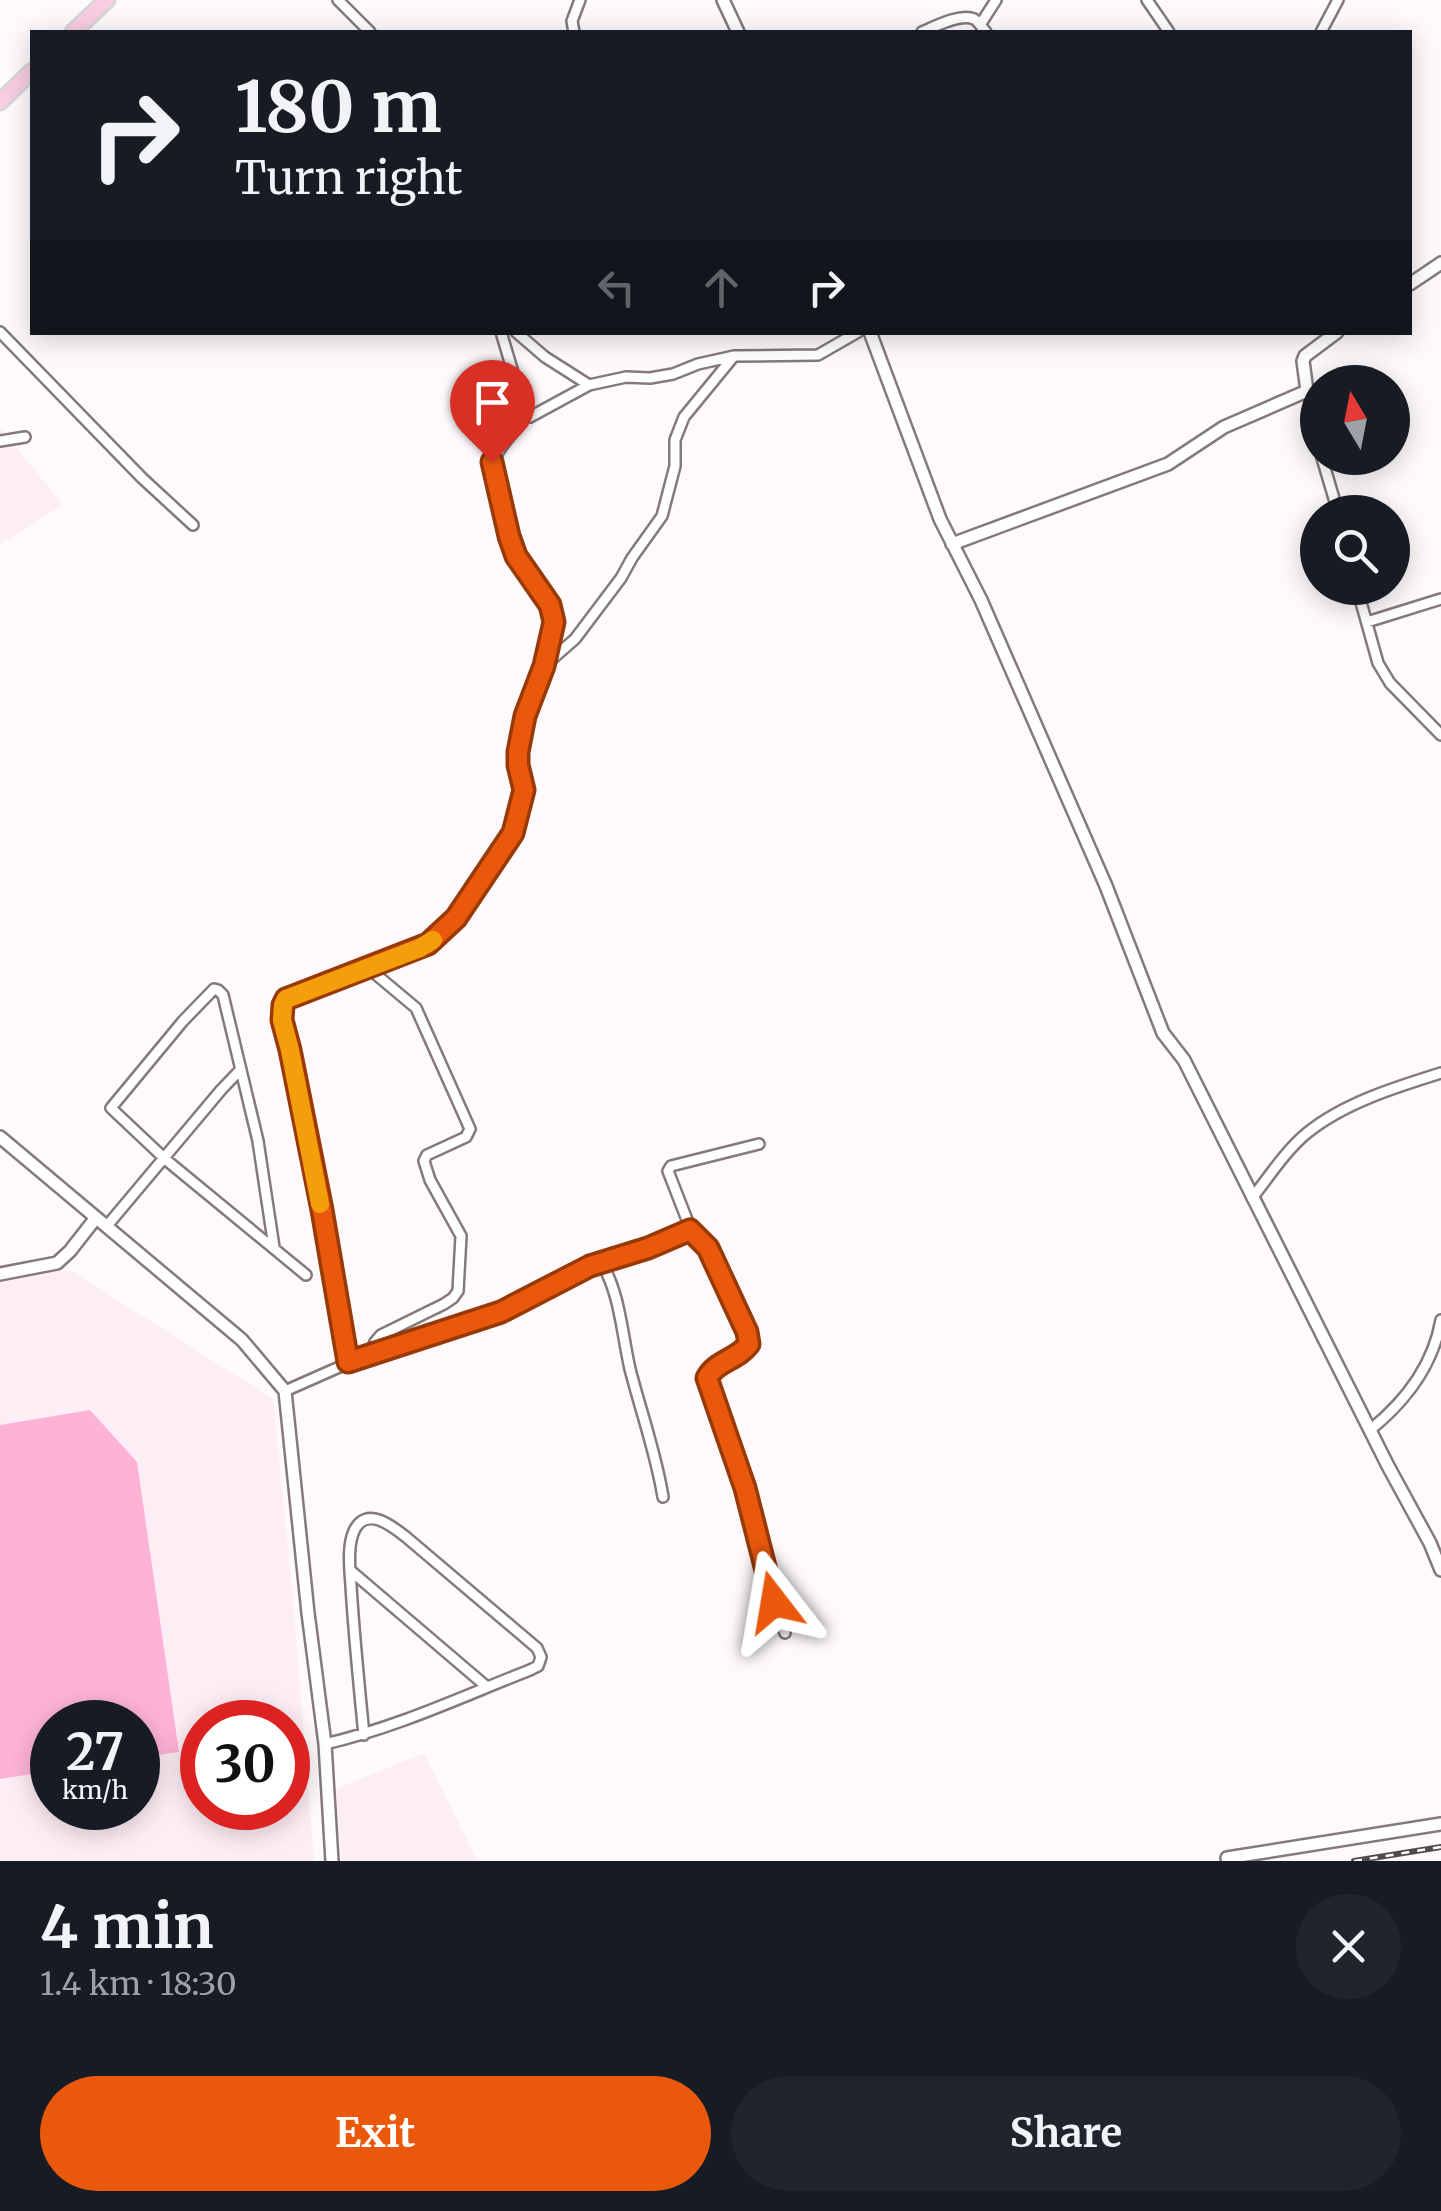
<!DOCTYPE html>
<meta charset="utf-8">
<style>
:root{--surface:#171b24;--page:#20242c;--text:#f1f3f6;--muted:#9ea1a6;--accent:#ea580c}
body{margin:0;font-family:Merriweather,serif;background:var(--page);color:var(--text);height:100vh;display:flex;flex-direction:column;font-size:38px;white-space:nowrap}
*{box-sizing:border-box;margin:0}
p{font-size:32px;color:var(--muted)}
.icon{flex:none;width:55px;height:55px;fill:none;stroke:currentColor;stroke-width:2;stroke-linecap:round;stroke-linejoin:round}
.map{position:relative;height:1861px;overflow:hidden}
.drawer{display:flex;flex-direction:column;background:var(--surface);flex:1}
.drawer>*{flex:none}
.guide{position:absolute;left:30px;top:30px;width:1382px;height:305px;border-radius:0px;box-shadow:0 5px 25px #0003;background:#171b24;color:var(--text);overflow:hidden}
.needle{width:65px;rotate:350deg}
.buttons{position:absolute;left:1300px;top:365px;display:grid;gap:20px}
.buttons a{display:grid;place-items:center;width:110px;height:110px;border-radius:50%;background:var(--surface);box-shadow:0 5px 25px #0003;font-size:50px}
.speed{position:absolute;left:30px;top:1700px;display:flex;gap:20px;font-size:50px;font-weight:700;text-align:center}
.speed>*{display:grid;place-content:center;width:130px;height:130px;border-radius:50%;background:var(--surface);box-shadow:0 5px 25px #0003;line-height:1}
.speed small{font-size:25px;font-weight:400}
.speed .limit{border:15px solid #d22;background:#fff;color:#111}
.pin{position:absolute;display:grid;place-items:center;width:85px;height:85px;color:#fff;margin:-102px -42px;border-radius:50% 50% 50% 0;rotate:-45deg;box-shadow:0 0 10px #0007}
.pin .icon{rotate:45deg}
.me{position:absolute;width:110px;margin:-55px;rotate:346deg;stroke-linejoin:round;filter:drop-shadow(0 0 8px #0008)}
.turn{display:flex;align-items:center;gap:35px;height:210px;padding:0 40px;font-size:45px}
.turn .icon{width:130px;height:130px;stroke-width:2.5}
.turn b{display:block;font-size:70px;line-height:85px}
.lanes{display:flex;align-items:center;height:95px;padding:0 40px;background:#0003;justify-content:center;gap:50px;direction:ltr}
.lanes .off{opacity:.35}
.round{display:grid;place-items:center;flex:none;width:105px;height:105px;border-radius:52px;background:var(--page)}
.summary{display:flex;align-items:center;justify-content:space-between;height:170px;padding:0 40px}
h1{font-size:60px;font-weight:700;line-height:75px}
.action{display:flex;gap:20px;margin-top:auto;padding:20px 40px}
.action a{flex:1;height:115px;border-radius:60px;background:var(--accent);color:#fff;font-size:40px;font-weight:700;line-height:115px;text-align:center}
.action a+a{background:var(--page);color:var(--text)}
.map>svg:first-child{display:block}
.built{fill:#fdedf4;fill-rule:evenodd}
.green{fill:#feb3d6}
.lines{fill:none;stroke-linecap:round;stroke-linejoin:round}
.minor-casing{stroke:#847a7e;stroke-width:14}
.tertiary-casing{stroke:#847a7e;stroke-width:16}
.primary-casing{stroke:#d6d5d5;stroke-width:19}
.minor{stroke:#fff;stroke-width:9}
.tertiary{stroke:#fff;stroke-width:11}
.primary{stroke:#f8cde1;stroke-width:14}
.rail-casing{stroke:#4f4a4c;stroke-width:6}
.rail{stroke:#fff;stroke-width:2.5;stroke-dasharray:8;stroke-linecap:butt}
.route-casing{stroke:#983908;stroke-width:25}
.route{stroke:#ea580c;stroke-width:18}
.slow{stroke:#f59e0b;stroke-width:18}
</style>
<div class="map">
<svg width="1441" height="1861" viewBox="0 0 1441 1861">
<rect width="100%" height="100%" fill="#fef9fb"/>
<path class="built" d="M0,428L63,505L0,544Z
M71,1271L273,1399L292,1589L314,1861H0V1779L52,1771V1808H138V1758L178,1752L90,1410L0,1425V1280L50,1272ZM202,1722H288V1808H202Z
M424,1753L477,1861H342L336,1789Z"/>
<path class="green" d="M90,1410L137,1462L179,1752L138,1758V1722H52V1771L0,1779V1425Z"/>
<g class="lines">
<defs>
<path id="minor" d="M338,0L370,32
M1147,0L1169,32
M980,25L996,0
M574,32L572,21L580,0
M922,32C934,27 960,13 974,19C978,21 983,29 986,32
M1321,32L1338,0
M0,332L142,478L193,525
M501,332L526,416L530,417L589,385L626,377L650,378L673,374L698,364L734,356L818,355L858,332
M516,332L545,357L589,385
M1307,391L1318,431
M526,416C515,433 492,451 493,470L509,537L517,555L550,605L554,622L544,663
M0,441L25,437
M1322,458L1338,512
M1357,588L1378,663L1390,683L1441,735
M1367,622L1441,599
M367,967L416,1008L470,1129L466,1137L427,1155L424,1161L430,1180L461,1236L458,1291L453,1298L444,1304L381,1335L375,1342L371,1353
M759,1144L671,1166L668,1171L691,1230L708,1249L747,1332L749,1343C737,1359 716,1361 707,1378L745,1488L774,1602L785,1633
M1252,1198C1269,1177 1286,1150 1307,1133C1344,1103 1396,1087 1441,1073
M106,1227L221,1090L241,1069
M274,1247L258,1141L223,995L218,990L214,989L183,1021L111,1108L165,1159L306,1275
M602,1264L691,1230
M348,1362L321,1210L290,1050L282,1020L283,1005L286,999L294,996L428,944L455,918L479,885L513,833L524,790L517,765L518,752L525,715L544,666L575,639L621,578L632,558L662,516L675,466V440L684,417L734,356
M285,1391L371,1353L501,1312L551,1285L590,1267L602,1264C620,1294 622,1334 630,1369C641,1412 656,1453 663,1497
M1370,1430C1406,1401 1433,1366 1441,1320
M351,1571L487,1687
M325,1744C398,1727 461,1697 530,1670L538,1666L541,1657L537,1648L406,1537C392,1526 366,1505 354,1531C347,1546 350,1570 351,1586C354,1636 359,1685 364,1735"/>
<path id="tertiary" d="M723,0L738,32
M1410,284L1441,263
M870,332L940,519L981,600L1106,886L1163,1033L1184,1060L1388,1466L1430,1543L1441,1570
M952,544L1168,464L1224,427L1307,391L1303,361L1305,356L1337,332
M0,1137L242,1340L285,1391L308,1613L325,1744L332,1861
M0,1274L57,1263L70,1251L95,1219
M1227,1858L1441,1824"/>
<path id="primary" d="M73,32L107,0
M0,102L32,71"/>
</defs>
<use href="#minor" class="minor-casing"/>
<use href="#tertiary" class="tertiary-casing"/>
<use href="#primary" class="primary-casing"/>
<use href="#minor" class="minor"/>
<use href="#tertiary" class="tertiary"/>
<use href="#primary" class="primary"/>
<defs>
<path id="rail" d="M1354,1861L1441,1847"/>
</defs>
<use href="#rail" class="rail-casing"/>
<use href="#rail" class="rail"/>
</g>
<g class="lines">
<defs>
<path id="route" d="M492,462L509,536L516,556L550,605L554,622L544,666L525,716L518,752V765L524,790L513,833L456,918L428,944L294,996L286,999L283,1005L282,1020L290,1050L322,1210L348,1362L501,1312L590,1266L648,1248L690,1230L708,1248L747,1332L749,1344C737,1360 716,1361 707,1378L745,1488L774,1602"/>
</defs>
<use href="#route" class="route-casing"/>
<use href="#route" class="route"/>
<path class="slow" d="M320,1204L290,1050L282,1020L283,1005L286,999L294,996L420,948L433,940"/>
</g>
</svg>
<div class="buttons">
<a><svg class="needle" viewBox="-14 -14 28 28"><path d="M0-13l5 13h-10z" fill="#e53935"/><path d="M0 13l5-13h-10z" fill="#9ea1a6"/></svg></a>
<a><svg class="icon" aria-label="search" viewBox="0 0 24 24"><circle cx="10" cy="10" r="6"/><path d="M15 15l6 6"/></svg></a>
</div>
<div class="speed"><div>27<small>km/h</small></div><div class="limit">30</div></div>
<div class="pin" style="left:492px;top:462px;background:#d93025"><svg class="icon" aria-label="arrive" viewBox="0 0 24 24"><path d="M6 21V4h12l-3 4 3 4H6"/></svg></div>
<svg class="me" style="left:774px;top:1602px" viewBox="-20 -20 40 40"><path d="M0-17L14 15 0 8-14 15z" fill="#ea580c" stroke="#fff" stroke-width="4"/></svg>
<div class="guide">
<div class="turn"><svg class="icon" aria-label="right" viewBox="0 0 24 24"><path d="M7 20v-9h11M14 6l5 5-5 5"/></svg><div><b>180 m</b>Turn right</div></div>
<div class="lanes"><svg class="icon off" aria-label="left" viewBox="0 0 24 24"><path d="M17 20v-9H6M10 6l-5 5 5 5"/></svg><svg class="icon off" aria-label="ahead" viewBox="0 0 24 24"><path d="M12 20V5M6 11l6-6 6 6"/></svg><svg class="icon" aria-label="right" viewBox="0 0 24 24"><path d="M7 20v-9h11M14 6l5 5-5 5"/></svg></div>
</div>
</div>
<section class="drawer">
<div class="summary"><div><h1>4 min</h1><p>1.4 km · 18:30</p></div><a class="round"><svg class="icon" aria-label="close" viewBox="0 0 24 24"><path d="M6 6l12 12M18 6L6 18"/></svg></a></div>
<div class="action"><a>Exit</a><a>Share</a></div>
</section>
